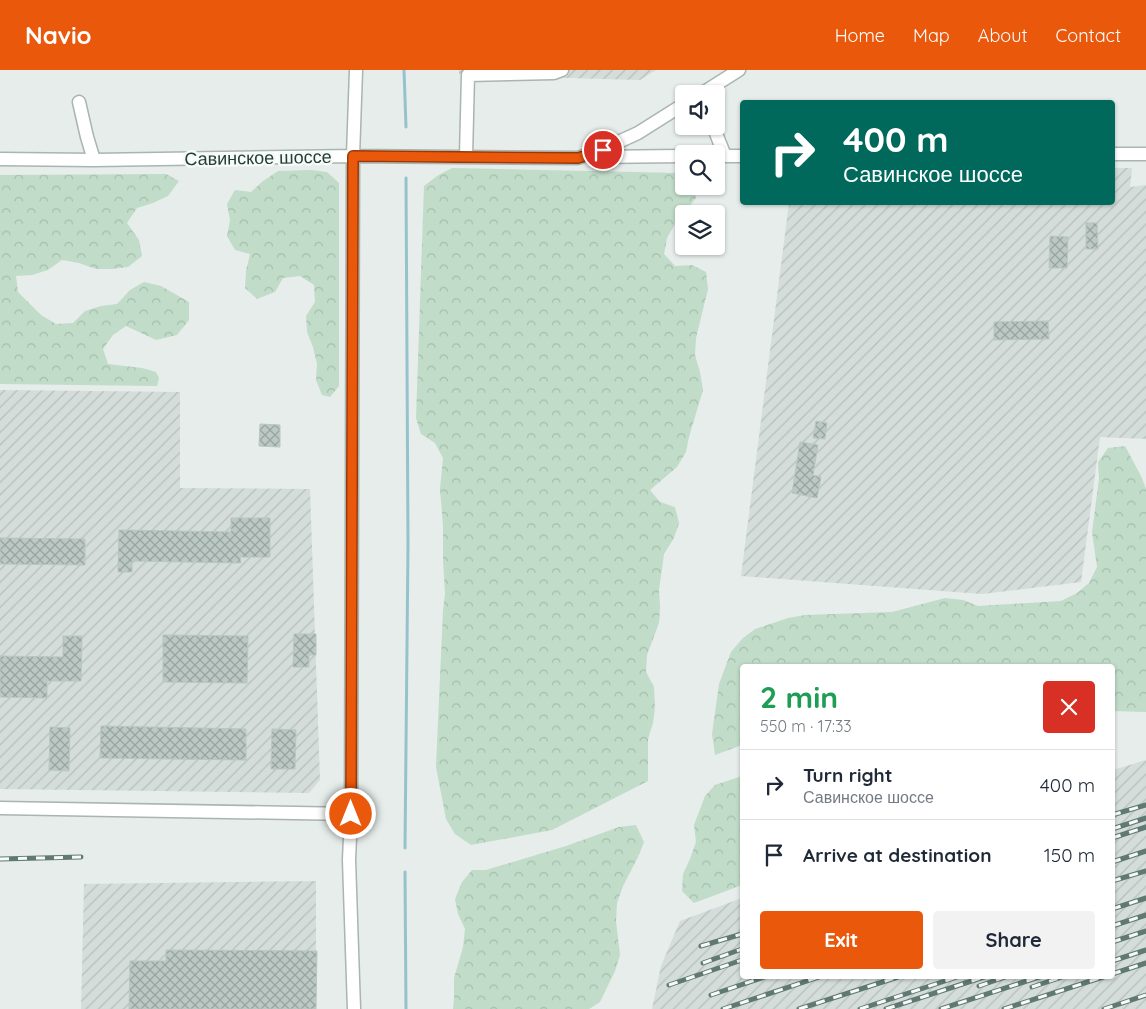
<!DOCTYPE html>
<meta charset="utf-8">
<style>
:root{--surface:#fff;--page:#f2f2f3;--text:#1f2937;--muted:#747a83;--line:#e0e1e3;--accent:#ea580c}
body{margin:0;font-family:Quicksand,sans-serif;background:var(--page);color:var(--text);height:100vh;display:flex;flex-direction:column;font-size:19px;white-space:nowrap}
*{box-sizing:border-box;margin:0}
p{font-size:16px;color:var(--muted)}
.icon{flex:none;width:28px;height:28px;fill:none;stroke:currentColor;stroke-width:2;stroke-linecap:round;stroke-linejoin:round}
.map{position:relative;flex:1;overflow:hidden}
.sheet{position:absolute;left:740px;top:594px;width:375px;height:315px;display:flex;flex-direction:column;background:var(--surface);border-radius:5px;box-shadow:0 1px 4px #0004}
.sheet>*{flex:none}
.hud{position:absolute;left:740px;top:30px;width:375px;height:105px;border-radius:5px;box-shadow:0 1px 4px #0004;background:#00695c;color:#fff;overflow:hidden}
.fabs{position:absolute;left:675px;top:15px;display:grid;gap:10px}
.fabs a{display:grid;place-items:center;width:50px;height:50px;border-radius:5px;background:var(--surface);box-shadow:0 1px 4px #0004;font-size:25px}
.pin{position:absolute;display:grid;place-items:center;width:42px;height:42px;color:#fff;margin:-21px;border:2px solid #fff;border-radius:50%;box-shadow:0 1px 5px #0007}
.me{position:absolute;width:55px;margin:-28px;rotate:0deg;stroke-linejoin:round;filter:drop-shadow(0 0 4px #0008)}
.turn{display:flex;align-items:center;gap:18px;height:105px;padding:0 20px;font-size:22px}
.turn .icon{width:65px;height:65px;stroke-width:2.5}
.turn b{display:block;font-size:35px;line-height:42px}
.round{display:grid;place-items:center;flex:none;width:52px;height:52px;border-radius:5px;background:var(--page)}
.overview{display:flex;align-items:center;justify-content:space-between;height:85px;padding:0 20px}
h1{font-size:30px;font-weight:700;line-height:38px;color:#1e9e55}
.primary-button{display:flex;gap:10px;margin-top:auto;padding:10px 20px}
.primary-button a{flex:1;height:58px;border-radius:5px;background:var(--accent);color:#fff;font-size:20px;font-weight:700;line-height:58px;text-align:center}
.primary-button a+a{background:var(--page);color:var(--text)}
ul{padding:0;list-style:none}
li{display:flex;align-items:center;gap:15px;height:70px;padding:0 20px;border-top:1px solid var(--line)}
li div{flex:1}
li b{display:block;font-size:19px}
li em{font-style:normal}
header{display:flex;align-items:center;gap:30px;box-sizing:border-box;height:70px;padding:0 25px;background:var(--accent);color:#fff}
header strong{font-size:24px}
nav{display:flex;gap:28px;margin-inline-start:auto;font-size:18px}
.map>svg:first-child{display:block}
.industrial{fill:url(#industrial-furrows)}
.forest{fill:url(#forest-crowns)}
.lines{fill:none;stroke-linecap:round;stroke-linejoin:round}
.stream{stroke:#94c3cd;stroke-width:3}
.building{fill:url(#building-cross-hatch);stroke:#b9c7c1}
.minor-casing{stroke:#a9b5b1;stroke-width:15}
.minor{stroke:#fff;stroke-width:12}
.rail-casing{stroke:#617973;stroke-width:5}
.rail{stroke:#f6faf8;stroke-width:3;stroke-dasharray:9;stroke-linecap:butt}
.route-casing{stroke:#983908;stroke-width:12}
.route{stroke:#ea580c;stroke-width:9}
.labels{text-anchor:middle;stroke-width:5;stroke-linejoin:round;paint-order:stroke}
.street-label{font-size:18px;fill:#263e38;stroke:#f6faf8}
</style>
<header>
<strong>Navio</strong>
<nav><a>Home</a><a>Map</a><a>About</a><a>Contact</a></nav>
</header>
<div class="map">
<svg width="1146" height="939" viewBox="0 0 1146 939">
<defs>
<pattern id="industrial-furrows" width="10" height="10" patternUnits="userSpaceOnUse" patternTransform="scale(1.25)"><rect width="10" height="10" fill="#d4ddd9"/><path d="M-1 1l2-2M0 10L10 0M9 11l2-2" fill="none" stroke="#b6bfbb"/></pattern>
<pattern id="forest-crowns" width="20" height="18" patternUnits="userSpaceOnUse" patternTransform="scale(1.25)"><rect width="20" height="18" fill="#c1dcc9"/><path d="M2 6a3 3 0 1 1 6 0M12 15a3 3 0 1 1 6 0" fill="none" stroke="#a6bead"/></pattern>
<pattern id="building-cross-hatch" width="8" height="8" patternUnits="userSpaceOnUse" patternTransform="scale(1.25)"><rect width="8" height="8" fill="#bbc8c3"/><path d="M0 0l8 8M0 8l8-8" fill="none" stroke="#98a49f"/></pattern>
</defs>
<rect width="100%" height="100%" fill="#e6edea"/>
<path class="industrial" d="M459,0H656L640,10L468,5L459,4Z
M1113,98H1132L1130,117L1146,115V369L1100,367L1081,512L982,524L741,506L789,133L1112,132Z
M0,320L180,322V418L310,419L320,710L309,723L0,719Z
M1146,690V939H652L661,896L680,851L742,828V906H1112L1113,700Z
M316,811V939H81L84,814Z"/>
<path class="forest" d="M452,98L679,103L684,105V116H694L696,128L675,154L667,168L664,184L675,196L692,195L706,202L708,219L696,268L695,285L700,302L703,320L689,367L686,382L677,397L650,420L660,432L675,437L679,453L674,468L664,484L659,520L660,537L659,553L647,585L646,602L654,617L655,637L653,653L648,669V711L552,760L471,775L455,764L446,749L436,697L443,540L445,524L443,490V455L440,419L443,388L435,373L421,364L416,348L424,116L437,106Z
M311,100L327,102L339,113V316L330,327L322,325L316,310L317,294L313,277L307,262L306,246L315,232L314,215L300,206L283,208L275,222L257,229L245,218L246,201L250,184L235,180L227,166L230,150L227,134L235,120L251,122L263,111L278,101Z
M166,104L179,111L168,126L153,133L137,138L127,153L139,170L142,186L128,197L112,199H96L79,193L62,190L48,200L32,205L16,206L18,222L41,245L56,254L73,253L85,241L101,236L117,234L130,220L144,212L161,216L189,232V250L177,265L156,270L126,256L113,265L103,279L108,294L142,298L156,302L159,308L157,316L0,314V105Z
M1125,376L1141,406L1146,419V642L1113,641L1112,596H742V675L715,685L712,664L719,614L731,582L742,569L755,559L788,548L805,545L892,542L945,528L963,530L978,536L1061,531L1077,523L1089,513L1097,497L1092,462L1099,409L1098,392L1108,378Z
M742,706V815L694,833L682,821L683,804L690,789L696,772L694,755L705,726L715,715Z
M636,755L644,772L638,787L623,816L617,833L616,851L620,885L615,901L600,932L589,939H453L454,928V908L463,877L465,859L458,844L455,829L462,812L472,800H486L566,776L619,757Z"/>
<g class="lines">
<path class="stream" d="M404,0L406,57
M405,778L408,474L406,108
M405,802L406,939"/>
</g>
<path class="building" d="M1086,153H1097L1098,179H1086Z
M1050,166L1068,167L1067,198H1049Z
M1048,251L1049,269L994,270V252Z
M816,351L827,353L825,369L813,368Z
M260,354L280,355V377L259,376Z
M800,372L818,375L813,405L821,407L817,428L792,423Z
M231,448H270V487H240L241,493L132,491V502H118L119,460L231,462Z
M0,468L85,469V495L0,494Z
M294,564H316V585H309V597H293Z
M163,565L248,566L247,613L163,612Z
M63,566H82L81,611H47V628L0,627V586L63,587Z
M101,656L246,659V690L100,688Z
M50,657L70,658L69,701L49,700Z
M272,659L296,660L295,699H271Z
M166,880L317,881L316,939H129L130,891H166Z"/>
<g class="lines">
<defs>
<path id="minor" d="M701,24L739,0
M79,32L87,67L94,90
M713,56L725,86
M1112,84H1146
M466,86L468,5L554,3L562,0
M719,86H742
M590,87L684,86
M0,89L94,90L353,86L578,88L603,79L638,63L684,34
M0,738L351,744
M354,939L349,790L351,744L353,86L356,0"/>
</defs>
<use href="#minor" class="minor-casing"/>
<use href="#minor" class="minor"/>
<defs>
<path id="rail" d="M1112,745L1146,735
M1112,759L1146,748
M1112,768L1146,757
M0,789L81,787
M1112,792L1146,781
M1112,811L1146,801
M1112,839L1146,828
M1112,856L1146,845
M1112,872L1146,861
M701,876L742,864
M1112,891L1146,880
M703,893L742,879
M1112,904L1146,893
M669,915L742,890
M979,916L1008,906
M1032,917L1065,906
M711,925L767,906
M723,939L822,906
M799,939L901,906
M860,939L960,906
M886,939L987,906
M941,939L1042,906
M1004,939L1106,906
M1104,939L1146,925"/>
</defs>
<use href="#rail" class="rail-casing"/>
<use href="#rail" class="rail"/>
</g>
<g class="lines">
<defs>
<path id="route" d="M351,744L353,86L578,88L603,80"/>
</defs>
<use href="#route" class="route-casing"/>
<use href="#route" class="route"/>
</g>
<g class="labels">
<g class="street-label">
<text transform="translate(258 88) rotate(-1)" y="6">Савинское шоссе</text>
</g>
</g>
</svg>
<div class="fabs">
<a><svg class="icon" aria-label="sound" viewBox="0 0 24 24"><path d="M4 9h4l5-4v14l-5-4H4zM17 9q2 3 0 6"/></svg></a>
<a><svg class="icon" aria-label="search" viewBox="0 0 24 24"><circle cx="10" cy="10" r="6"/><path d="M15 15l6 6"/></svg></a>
<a><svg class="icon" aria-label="layers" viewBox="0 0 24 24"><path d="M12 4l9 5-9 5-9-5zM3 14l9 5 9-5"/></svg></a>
</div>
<div class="pin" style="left:603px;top:80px;background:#d93025"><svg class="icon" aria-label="arrive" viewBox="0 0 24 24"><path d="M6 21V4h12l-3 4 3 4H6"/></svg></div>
<svg class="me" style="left:351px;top:744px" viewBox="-20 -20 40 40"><circle r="17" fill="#ea580c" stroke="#fff" stroke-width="3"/><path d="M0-11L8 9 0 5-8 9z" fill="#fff"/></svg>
<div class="hud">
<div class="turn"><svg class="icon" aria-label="right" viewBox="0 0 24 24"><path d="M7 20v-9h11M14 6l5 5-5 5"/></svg><div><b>400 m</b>Савинское шоссе</div></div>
</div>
<section class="sheet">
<div class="overview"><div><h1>2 min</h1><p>550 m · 17:33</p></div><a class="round" style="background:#d93025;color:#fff"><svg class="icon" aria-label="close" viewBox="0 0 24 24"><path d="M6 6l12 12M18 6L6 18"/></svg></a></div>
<ul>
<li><svg class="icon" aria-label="right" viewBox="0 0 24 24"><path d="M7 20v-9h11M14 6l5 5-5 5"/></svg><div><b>Turn right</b><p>Савинское шоссе</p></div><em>400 m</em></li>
<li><svg class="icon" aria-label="arrive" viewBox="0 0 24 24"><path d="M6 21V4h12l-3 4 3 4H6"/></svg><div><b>Arrive at destination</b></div><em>150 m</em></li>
</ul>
<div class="primary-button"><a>Exit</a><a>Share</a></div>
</section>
</div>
